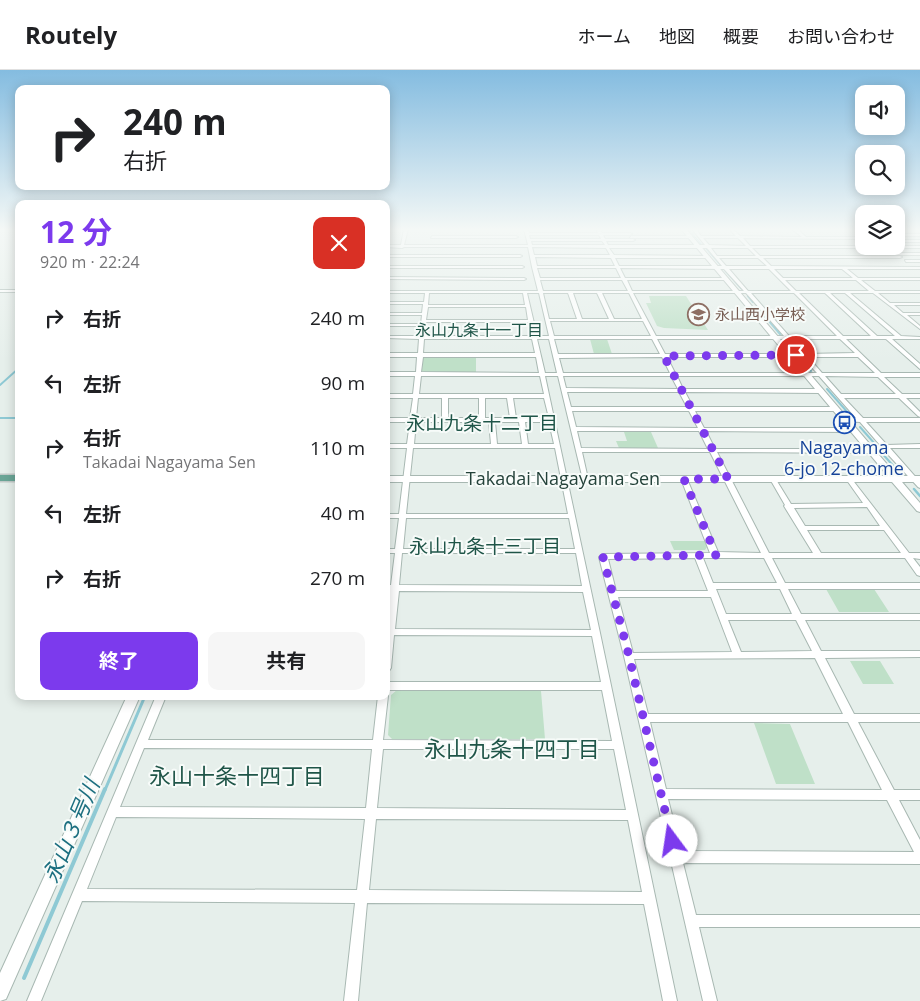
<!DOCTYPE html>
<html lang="ja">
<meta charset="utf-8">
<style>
:root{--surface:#fff;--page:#f6f6f6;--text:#202124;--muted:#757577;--line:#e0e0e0;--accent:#7c3aed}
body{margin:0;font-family:"Open Sans","Noto Sans JP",sans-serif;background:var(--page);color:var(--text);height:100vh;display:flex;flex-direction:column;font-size:19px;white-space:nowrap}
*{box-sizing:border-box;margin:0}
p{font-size:16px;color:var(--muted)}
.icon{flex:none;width:28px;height:28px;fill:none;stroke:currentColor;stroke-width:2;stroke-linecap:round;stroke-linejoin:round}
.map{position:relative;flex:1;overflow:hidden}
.side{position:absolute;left:15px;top:130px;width:375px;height:500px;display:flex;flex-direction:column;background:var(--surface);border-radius:10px;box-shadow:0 2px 12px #0003}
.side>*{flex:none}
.hud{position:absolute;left:15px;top:15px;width:375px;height:105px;border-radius:10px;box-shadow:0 2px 12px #0003;background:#fff;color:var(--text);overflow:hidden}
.controls{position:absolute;left:855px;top:15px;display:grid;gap:10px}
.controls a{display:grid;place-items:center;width:50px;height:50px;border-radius:10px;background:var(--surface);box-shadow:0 2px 12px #0003;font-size:25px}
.pin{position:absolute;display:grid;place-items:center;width:42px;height:42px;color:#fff;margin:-21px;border:2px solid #fff;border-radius:50%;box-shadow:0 1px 5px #0007}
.me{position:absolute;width:55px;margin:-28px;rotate:346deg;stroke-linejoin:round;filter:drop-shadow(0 0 4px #0008)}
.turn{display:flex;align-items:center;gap:18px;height:105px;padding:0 25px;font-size:22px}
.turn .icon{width:65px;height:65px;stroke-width:2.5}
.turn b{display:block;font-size:35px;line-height:42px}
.round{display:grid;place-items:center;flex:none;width:52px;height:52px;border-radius:10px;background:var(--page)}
.overview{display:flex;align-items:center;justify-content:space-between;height:85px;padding:0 25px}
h1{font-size:30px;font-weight:700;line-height:38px;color:var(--accent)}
.cta{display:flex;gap:10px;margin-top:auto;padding:10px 25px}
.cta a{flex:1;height:58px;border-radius:10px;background:var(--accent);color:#fff;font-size:20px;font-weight:700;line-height:58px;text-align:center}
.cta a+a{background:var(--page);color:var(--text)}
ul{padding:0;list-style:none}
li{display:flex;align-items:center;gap:15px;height:65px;padding:0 25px}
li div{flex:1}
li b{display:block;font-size:19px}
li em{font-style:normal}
header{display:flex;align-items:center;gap:30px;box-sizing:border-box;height:70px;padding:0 25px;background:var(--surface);border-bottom:1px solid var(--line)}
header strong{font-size:24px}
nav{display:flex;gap:28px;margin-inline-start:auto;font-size:18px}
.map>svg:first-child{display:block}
.green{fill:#bfe0c8}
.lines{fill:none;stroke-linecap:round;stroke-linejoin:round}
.stream-far4{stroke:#8ec9d4;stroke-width:1}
.stream-far3{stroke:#8ec9d4;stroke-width:2}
.stream-far2{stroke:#8ec9d4;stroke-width:2.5}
.stream-far1{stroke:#8ec9d4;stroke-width:3}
.stream{stroke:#8ec9d4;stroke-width:4}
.minor-casing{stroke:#a8b8b2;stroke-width:2}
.tertiary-casing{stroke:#a8b8b2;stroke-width:2}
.primary-casing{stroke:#c2cac8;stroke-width:3}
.minor{fill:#fff;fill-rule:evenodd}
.tertiary{fill:#fff;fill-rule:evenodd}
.primary{fill:#6aa596;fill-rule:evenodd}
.route{stroke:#7c3aed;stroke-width:9;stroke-dasharray:0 16.2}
.labels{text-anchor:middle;stroke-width:4;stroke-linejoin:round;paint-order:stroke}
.far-education-label{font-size:15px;fill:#785e54;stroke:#f7fbf9;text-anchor:start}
.far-neighbourhood-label{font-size:16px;fill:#1f5548;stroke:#f7fbf9}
.transit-label{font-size:18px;fill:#164399;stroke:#f7fbf9}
.street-label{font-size:18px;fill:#24423a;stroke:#f7fbf9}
.neighbourhood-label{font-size:19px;fill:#1f5548;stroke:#f7fbf9}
.near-neighbourhood-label{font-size:22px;fill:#1f5548;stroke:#f7fbf9}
.near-water-label{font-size:22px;font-style:italic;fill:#1c6f80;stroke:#f7fbf9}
</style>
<header>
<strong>Routely</strong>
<nav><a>ホーム</a><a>地図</a><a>概要</a><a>お問い合わせ</a></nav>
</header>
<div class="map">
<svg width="920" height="931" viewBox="0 0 920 931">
<rect width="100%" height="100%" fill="#e6efeb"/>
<path class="green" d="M649,226H686L708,260L664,258L657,256L646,233H651Z
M590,269H607L612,284H594Z
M427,286H476V302L426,303L422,301L423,287Z
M624,362H651L658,378H619L616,371H627Z
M670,471H705L707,477L705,480H674Z
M826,519H874L889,542H839Z
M850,591H880L894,614H863Z
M397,620L541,621L545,669H392L388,665L391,625Z
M754,653L790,654L815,714H776Z"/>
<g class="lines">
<path class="stream-far4" d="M690,161L702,175
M706,179L720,195
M724,200L741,219"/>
<path class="stream-far3" d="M748,226L753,232
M762,243L780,264
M786,272L811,301
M0,315L19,298
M827,319L850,345
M0,348H19
M860,357L875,374
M880,381L897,400"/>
<path class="stream-far2" d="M914,419L920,426"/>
<path class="stream-far1" d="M105,720L145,626"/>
<path class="stream" d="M24,908L105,719"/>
<defs>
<path id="minor" d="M404,159H408L404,175H528L524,159H528L529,163H598L596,159H600L602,163H630L632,164L630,165H603L605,169H633L635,170L633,171H606L608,175H705L692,159H696L701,166H736L729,159H733L740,166L802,167L792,159H797L806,167H864V169L743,168L750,176H920V178H752L760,186H900L902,187L900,188H763L771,196L920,197V199H847L858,208H920V210H861L875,221H920V223H878L890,233H920V235H894L903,243H920V245H907L920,256V259L873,223H850L901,266L920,267V269H892L920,294V299L886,269H846L881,303H920V307H884L902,324H920V328H906L920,342V347L918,346L899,328H844L863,348H920V352H866L887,375L920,374V378H890L920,412V418L918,417L883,379L865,378L864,377L867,375H880L860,352L844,351V349L856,348L819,306H677L683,319H821L824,321L821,323L685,322L693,337H836L839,339L836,341H695L704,358H853L856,360L853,362L706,361L715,379H870L873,381L870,383L717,382L769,483H813L784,436L785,435L770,409L771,408H775L791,434L863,433L846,409L849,407L851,408L909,483H920V489L913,488L920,497V506L917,505L905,488H772L785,513H920V519H788L801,544H920V550H805L821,581H920V587L825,588L854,644H920V652H858L894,720H920V730H899L920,770V794L683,793L696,845H920V857H699L717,931H703L624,586L599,487L603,484L710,483L681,409L684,407L687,409L718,482L761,483L710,382H582L588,409L587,410H583L558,306H545L600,563L677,931H663L644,834L367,833L358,931H344L355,833L82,831L41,931H27L156,626H166L148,670H373L378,626H386V623L388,626L383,670L612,671L602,620H386V612H601L592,566L394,565L391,598L389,601L386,602V556L390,521H386V515H391L395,483H386V479H395L399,448H386V444H399L407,378H386V374H407L410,352H386V348H410L413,328H386V324H413L415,306H386V302H416L417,287H386V283H418L419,269L386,268V266H420L421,256H386V254H421L422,245H386V243H422L423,234H386V232H424L425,223H386V221H538L532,197L528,177H404L402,178L386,177V175H401ZM529,165H599L601,169H530ZM703,168H738L746,176L709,175ZM531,171H602L605,175H532ZM532,177L606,178L610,185H534ZM609,178H707L722,196H619L615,188H708L710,187L708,186L614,185ZM711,178H748L756,186H717ZM535,187L611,188L615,196H537ZM719,188H758L767,196H726ZM537,198H616L621,208H540ZM620,198L724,199L744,221H632L627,210H726L728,209L726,208H625ZM729,199H769L791,221H748ZM774,199H842L853,208H783ZM540,210H622L628,221H543ZM785,210H856L869,221H796ZM429,223H523L525,235H428ZM527,223H539L549,266H537ZM543,223H568L577,249H549ZM573,223H597L609,249H582ZM602,223H629L642,249H614ZM633,223H746L784,266H656ZM751,223H794L837,266H789ZM799,223H825L871,266H843ZM830,223H845L895,266H877ZM428,237H526L528,250H426ZM550,251H643L651,266H554ZM426,252H529L532,266H425ZM424,269H532L535,283H423ZM537,269H549L557,303H545ZM554,269H652L660,284H558ZM657,269H787L799,284H665ZM792,269H840L855,283L805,284ZM423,287H536L539,303L421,302ZM662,287L670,303H563L559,288ZM667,287H802L817,303H675ZM808,287H858L875,303H822ZM421,306H540L544,324H419ZM563,306H671L678,319L566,318ZM825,306L878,307L896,324H841ZM567,322H679L687,337H571ZM418,328H442V348H416ZM448,328H479V348H448ZM485,328H507L510,348H485ZM513,328H544L549,348H516ZM572,341H689L698,358L576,357ZM416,352H489L491,374H414ZM495,352H519L522,374H497ZM525,352H549L554,374H528ZM577,361H699L708,379L581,378ZM413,378H555L568,444H406ZM867,437L880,456H805L794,438ZM406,448H569L575,479H403ZM807,460H884L901,483H821ZM402,483H576L582,516L399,515ZM695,488L708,521H616L608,489ZM703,488H764L777,513H713ZM716,519H780L792,544H726ZM399,521L583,522L591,560L395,559ZM618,527H711L732,582L633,583ZM728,550H796L812,581L741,582ZM815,588L843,644H648L634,589ZM650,652H848L882,720L666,719ZM144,678L372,679L366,738L120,737ZM383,679H614L626,740L377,738ZM668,729L887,730L914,782L681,781ZM116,747L365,749L357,820L87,819ZM376,749L628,750L642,822L369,820Z
M856,159H861L864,161V164Z
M896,164H920V166H896Z
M432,166H516L518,167L516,168H431Z
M631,166H690L692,167L690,168H630Z
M896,170H920V172H896Z
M895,183H920V185H894Z
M386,185H520L522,186L520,187H386Z
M905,190H920V192H906Z
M386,196H522L524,197L522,198H386Z
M386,207L524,208L526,209L524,210L386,209Z
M0,220H19V222H0Z"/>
<path id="tertiary" d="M681,159H686L897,406H920V412H902L920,433V442L917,441L892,412H386V406H888Z
M127,626H140L6,929L0,931V903Z"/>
<path id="primary" d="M0,405H19V411H0Z"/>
</defs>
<use href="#minor" class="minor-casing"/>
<use href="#tertiary" class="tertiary-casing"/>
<use href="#primary" class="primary-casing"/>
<use href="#minor" class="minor"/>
<use href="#tertiary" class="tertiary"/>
<use href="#primary" class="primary"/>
</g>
<linearGradient id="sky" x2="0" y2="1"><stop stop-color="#84bce0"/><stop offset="0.55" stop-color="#f4f8f6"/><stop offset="1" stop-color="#f4f8f6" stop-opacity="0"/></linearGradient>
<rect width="920" height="290" fill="url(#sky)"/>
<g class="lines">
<path class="route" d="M672,771L629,586L603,487L716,485L684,409H728L664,286L796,285"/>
</g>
<defs>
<symbol id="school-ring" viewBox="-11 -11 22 22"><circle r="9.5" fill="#f7fbf9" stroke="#8d6e63" stroke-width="1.5"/><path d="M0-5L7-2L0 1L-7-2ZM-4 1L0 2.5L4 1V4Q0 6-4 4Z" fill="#8d6e63"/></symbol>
<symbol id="bus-ring" viewBox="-11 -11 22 22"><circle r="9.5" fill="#f7fbf9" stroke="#1a4fb4" stroke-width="1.5"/><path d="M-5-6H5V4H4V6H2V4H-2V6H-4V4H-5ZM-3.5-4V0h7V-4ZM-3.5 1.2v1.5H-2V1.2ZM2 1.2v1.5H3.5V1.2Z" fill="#1a4fb4"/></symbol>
</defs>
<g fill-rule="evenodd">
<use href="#school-ring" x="686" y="232" width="25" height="25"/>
<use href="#bus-ring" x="832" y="340" width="25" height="25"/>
</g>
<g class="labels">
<g class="far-education-label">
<text x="715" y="250">永山西小学校</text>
</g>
<g class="far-neighbourhood-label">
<text x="479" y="266">永山九条十一丁目</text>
</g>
<g class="transit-label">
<text x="844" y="384">Nagayama<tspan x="844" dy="21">6-jo 12-chome</tspan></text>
</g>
<g class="street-label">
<text x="563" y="415">Takadai Nagayama Sen</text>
</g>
<g class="neighbourhood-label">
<text x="482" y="360">永山九条十二丁目</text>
<text x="485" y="483">永山九条十三丁目</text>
</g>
<g class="near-neighbourhood-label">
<text x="512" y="687">永山九条十四丁目</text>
<text x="237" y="714">永山十条十四丁目</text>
</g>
<g class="near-water-label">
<text transform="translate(71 761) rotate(-67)" y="8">永山３号川</text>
</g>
</g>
</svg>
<div class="controls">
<a><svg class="icon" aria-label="sound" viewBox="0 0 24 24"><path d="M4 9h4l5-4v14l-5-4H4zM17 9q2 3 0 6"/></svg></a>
<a><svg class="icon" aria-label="search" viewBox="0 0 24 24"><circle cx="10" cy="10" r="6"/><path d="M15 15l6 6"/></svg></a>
<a><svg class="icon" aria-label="layers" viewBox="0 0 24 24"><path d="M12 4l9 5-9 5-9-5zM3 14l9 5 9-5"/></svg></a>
</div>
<div class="pin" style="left:796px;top:285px;background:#d93025"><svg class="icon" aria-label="arrive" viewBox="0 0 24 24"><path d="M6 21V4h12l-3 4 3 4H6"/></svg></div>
<svg class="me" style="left:672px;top:771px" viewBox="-20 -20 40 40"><circle r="19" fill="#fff"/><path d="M0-13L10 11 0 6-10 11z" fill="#7c3aed"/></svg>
<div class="hud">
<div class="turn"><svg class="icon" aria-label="right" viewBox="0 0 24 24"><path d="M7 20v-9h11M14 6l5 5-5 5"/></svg><div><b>240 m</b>右折</div></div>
</div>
<section class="side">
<div class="overview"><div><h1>12 分</h1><p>920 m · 22:24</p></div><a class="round" style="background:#d93025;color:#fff"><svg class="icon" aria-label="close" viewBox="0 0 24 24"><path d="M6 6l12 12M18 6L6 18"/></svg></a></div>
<ul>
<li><svg class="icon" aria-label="right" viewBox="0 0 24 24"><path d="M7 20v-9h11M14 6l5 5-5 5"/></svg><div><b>右折</b></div><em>240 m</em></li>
<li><svg class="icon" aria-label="left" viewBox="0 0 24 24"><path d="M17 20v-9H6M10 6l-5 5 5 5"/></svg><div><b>左折</b></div><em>90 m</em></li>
<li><svg class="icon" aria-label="right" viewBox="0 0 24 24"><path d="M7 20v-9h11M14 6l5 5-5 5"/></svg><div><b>右折</b><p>Takadai Nagayama Sen</p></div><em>110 m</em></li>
<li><svg class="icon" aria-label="left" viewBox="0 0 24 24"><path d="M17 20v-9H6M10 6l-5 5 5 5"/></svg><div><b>左折</b></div><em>40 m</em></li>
<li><svg class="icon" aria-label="right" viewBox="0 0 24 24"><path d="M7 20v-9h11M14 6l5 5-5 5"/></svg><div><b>右折</b></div><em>270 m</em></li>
</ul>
<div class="cta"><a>終了</a><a>共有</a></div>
</section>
</div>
